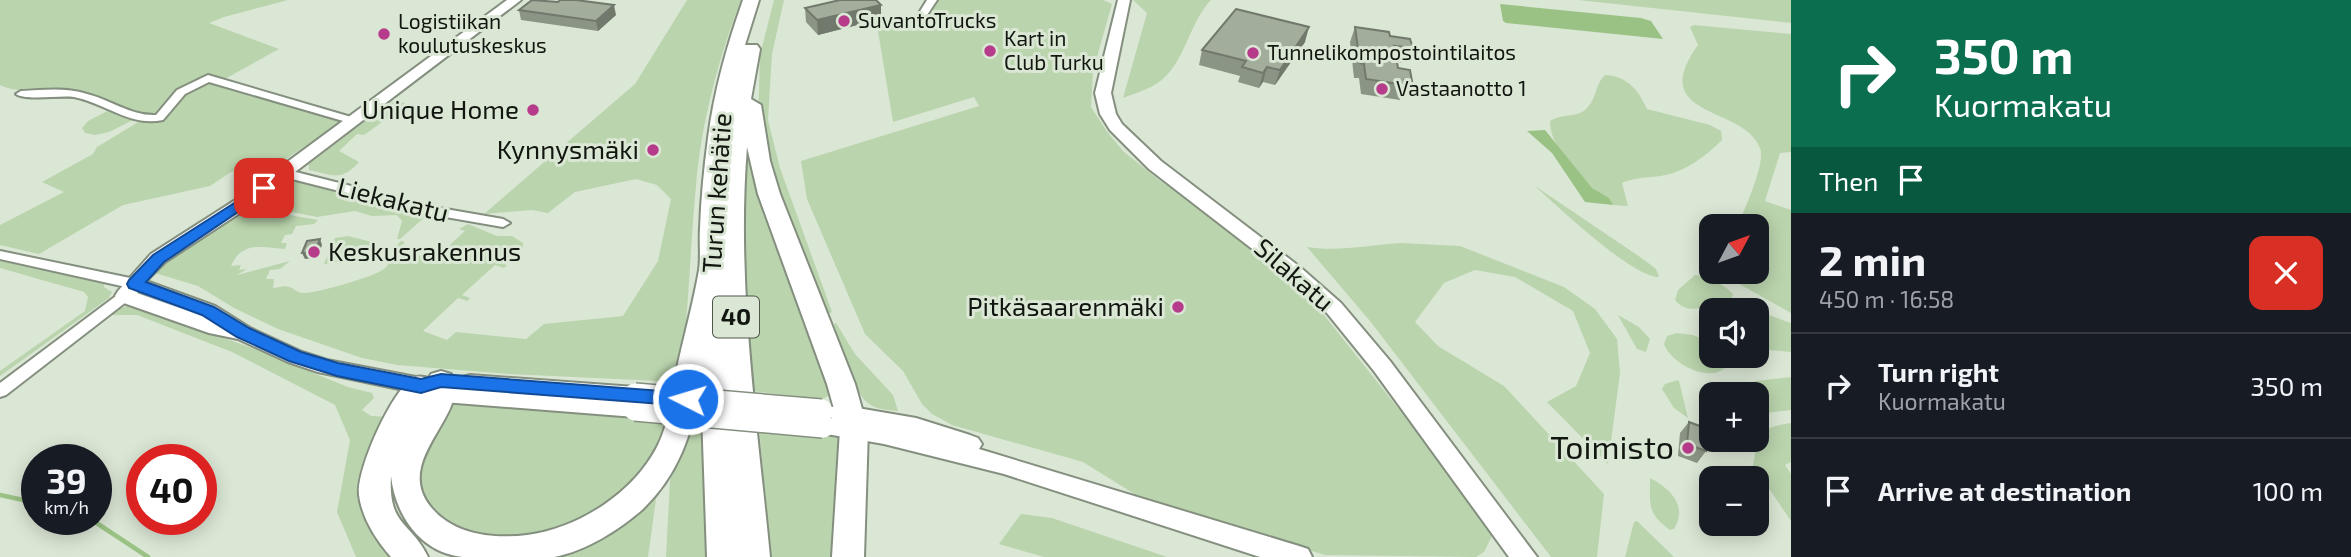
<!DOCTYPE html>
<meta charset="utf-8">
<style>
:root{--surface:#171b24;--page:#20242c;--text:#f1f3f6;--muted:#9ea1a6;--line:#363941}
body{margin:0;font-family:"Exo 2",sans-serif;background:var(--page);color:var(--text);height:100vh;display:flex;flex-direction:column;font-size:26px;white-space:nowrap}
*{box-sizing:border-box;margin:0}
p{font-size:23px;color:var(--muted)}
.icon{flex:none;width:38px;height:38px;fill:none;stroke:currentColor;stroke-width:2;stroke-linecap:round;stroke-linejoin:round}
.map{position:relative;flex:1;overflow:hidden}
.sheet{display:flex;flex-direction:column;background:var(--surface);width:560px}
.sheet>*{flex:none}
.hud{background:#0b6e4f;color:#fff;overflow:hidden}
.needle{width:46px;rotate:49deg}
.tools{position:absolute;left:1699px;top:214px;display:grid;gap:14px}
.tools a{display:grid;place-items:center;width:70px;height:70px;border-radius:14px;background:var(--surface);box-shadow:0 4px 18px #0003;font-size:35px}
.speed{position:absolute;left:21px;top:444px;display:flex;gap:14px;font-size:35px;font-weight:700;text-align:center}
.speed>*{display:grid;place-content:center;width:91px;height:91px;border-radius:50%;background:var(--surface);box-shadow:0 4px 18px #0003;line-height:1}
.speed small{font-size:18px;font-weight:400}
.speed .limit{border:10px solid #d22;background:#fff;color:#111}
.pin{position:absolute;display:grid;place-items:center;width:60px;height:60px;color:#fff;margin:-30px;border-radius:14px;box-shadow:0 4px 10px #0006}
.me{position:absolute;width:77px;margin:-38px;rotate:275deg;stroke-linejoin:round;filter:drop-shadow(0 0 5px #0008)}
.turn{display:flex;align-items:center;gap:24px;height:147px;padding:0 28px;font-size:32px}
.turn .icon{width:91px;height:91px;stroke-width:2.5}
.turn b{display:block;font-size:49px;line-height:60px}
.then{display:flex;align-items:center;height:66px;padding:0 28px;background:#0003;gap:14px;font-size:26px}
.round{display:grid;place-items:center;flex:none;width:74px;height:74px;border-radius:14px;background:var(--page)}
.overview{display:flex;align-items:center;justify-content:space-between;height:119px;padding:0 28px}
h1{font-size:42px;font-weight:700;line-height:52px}
ul{padding:0;list-style:none}
li{display:flex;align-items:center;gap:21px;height:105px;padding:0 28px;border-top:2px solid var(--line)}
li div{flex:1}
li b{display:block;font-size:26px}
li em{font-style:normal}
main{display:flex;flex:1;min-height:0}
.map>svg:first-child{display:block}
.green{fill:#bad4ad}
.water{fill:#9bc285}
.lines{fill:none;stroke-linecap:round;stroke-linejoin:round}
.stream{stroke:#9bc285;stroke-width:4.5}
.street-casing{stroke:#848f7f;stroke-width:4}
.secondary-casing{stroke:#848f7f;stroke-width:4}
.highway-casing{stroke:#848f7f;stroke-width:4}
.street{fill:#fff;fill-rule:evenodd}
.secondary{fill:#fff;fill-rule:evenodd}
.highway{fill:#fff;fill-rule:evenodd}
.secondary-bridge-casing{stroke:#848f7f;stroke-width:26;stroke-linecap:butt}
.secondary-bridge{stroke:#fff;stroke-width:23}
.wall{fill:#8b9586}
.shaded-wall{fill:#71796d}
.building{fill:#a2ad9c;stroke:#71796d;stroke-width:2}
.route{fill:#1a73e8;stroke:#114b97;stroke-width:2}
.poi-dot{fill:#b73b8b;stroke:#dbe7d5;stroke-width:2.5}
.labels{text-anchor:middle;stroke-width:6;stroke-linejoin:round;paint-order:stroke}
.far-poi-label{font-size:21px;fill:#121610;stroke:#dbe7d5;text-anchor:start}
.shield{fill:#dbe7d5;stroke:#4e554b;stroke-width:2}
.shield-label{font-size:24px;font-weight:bold;fill:#121610}
.poi-label{font-size:26px;fill:#121610;stroke:#dbe7d5;text-anchor:end}
.street-label{font-size:26px;fill:#121610;stroke:#dbe7d5}
.near-poi-label{font-size:32px;fill:#121610;stroke:#dbe7d5;text-anchor:end}
</style>
<main>
<div class="map">
<svg width="1791" height="557" viewBox="0 0 1791 557">
<rect width="100%" height="100%" fill="#dbe7d5"/>
<path class="green" d="M0,0H288L224,17L209,23L279,49L223,80L347,118L271,169L252,167L231,172L210,186L123,205L39,254L0,245V225L64,192L42,182L93,154L97,147L140,121L135,119L109,132L95,135L85,133L82,128L88,121L117,106C99,97 84,91 65,90C42,87 21,95 0,85Z
M687,0H741C720,54 703,117 697,175C690,244 689,313 680,382L509,374L397,365L362,358L278,329L234,308L198,286L155,273L156,268L244,207L318,220L314,224L296,226L292,234L285,235L281,243H287L285,249C262,247 242,241 231,266L241,265L239,270L247,269L237,275L290,261L280,269L270,270L266,279H274L273,288C278,288 285,285 289,287C296,289 296,293 304,293C317,293 374,277 384,269C393,262 392,249 401,241L405,242L399,249L427,258L433,253L439,255L465,231L459,229L468,224L497,236H512L523,243V249L518,253L509,252L499,262L507,265L504,268L495,265L462,295L470,298L468,301L458,298L423,331L447,340L456,332L526,339L544,324L623,316L658,261L671,199L657,185L636,179L575,192L548,213L532,210L484,214L635,84Z
M774,0H784L772,54L768,120L780,168L832,312L825,316L802,267L758,125L760,55Z
M936,0H1103L1112,4L1093,71L1091,107L1108,133L1124,152L1159,180L1198,205L1290,281L1316,305L1495,530L1484,552L1476,557L1325,555L1144,500L1083,462L952,425L932,414L922,404L903,371L865,334L807,199L801,161L979,106L974,97L893,122L878,31L926,20L923,18Z
M1133,0H1211C1191,21 1186,55 1167,75C1155,88 1138,92 1123,98L1147,13Z
M1578,0H1791V23Z
M1694,25L1791,34V152L1780,153L1765,201L1791,210V313L1716,271H1757V226H1738C1744,209 1766,164 1760,148C1744,105 1645,119 1698,45L1690,27Z
M1605,75C1628,76 1639,91 1647,109L1710,125L1721,131L1722,140C1706,156 1684,173 1660,176C1646,178 1636,177 1622,183L1628,206L1613,205C1607,196 1600,194 1592,188C1574,174 1549,142 1550,121C1563,113 1577,118 1586,109C1597,99 1595,84 1605,75Z
M396,102L405,103L403,107L364,135L357,134L339,151L359,162C341,182 333,175 309,170V164L389,103Z
M748,130L831,389L828,396L821,400L752,391C745,303 741,218 748,130Z
M292,181L303,183L426,216L400,239H397L402,221L397,215L372,216L355,211L317,217L252,204L276,184Z
M1535,186L1643,259L1656,269L1659,277C1633,278 1557,206 1535,186Z
M348,236L372,242L373,245L337,262L324,264L335,238Z
M1401,243L1460,246L1564,287L1595,309L1617,339L1620,373L1608,464L1547,402L1576,386L1590,353L1573,311L1515,277L1475,270L1444,283L1415,322L1438,346L1504,386L1604,494L1597,557H1551L1370,321L1307,247C1338,252 1369,245 1401,243Z
M0,260L104,284V287L112,292L109,298L0,376V371L85,311L88,297L84,292L0,268Z
M1695,275C1709,276 1723,284 1733,294L1732,298C1711,304 1690,318 1675,300L1678,290Z
M131,305L255,349L348,387L372,393L374,398L362,410L371,416L391,417L370,455L393,557H356L337,512L350,440L335,405L232,352L137,315H111L118,309Z
M1757,311L1791,323V352L1757,349Z
M1618,315L1639,327L1650,339L1646,352L1637,349Z
M836,323L855,354L893,395L898,411C889,410 879,410 871,405C852,395 841,344 834,324Z
M1677,333L1693,335L1711,343L1712,355H1725L1727,359L1725,368C1707,383 1671,363 1664,344L1667,336Z
M1791,377V410L1757,414V394H1727L1756,381Z
M1678,380L1679,381L1688,418L1674,408L1662,389L1665,384Z
M460,401L673,419L669,434L628,494L549,536L490,538L452,527L433,512L421,494L417,464L450,405Z
M685,420H701L706,557H666L670,481Z
M1791,423V462L1785,465L1791,474V521L1753,465C1759,434 1757,428 1791,423Z
M759,427L847,435L839,557H771Z
M659,478L648,557H510Z
M1650,478C1671,489 1688,506 1674,529L1670,530C1647,513 1650,506 1650,478Z
M1021,514L1052,518L1167,557H1044L999,544Z
M1637,521L1674,557H1625L1634,522Z"/>
<path class="water" d="M1500,4L1641,18L1651,21L1663,39L1506,23L1503,21Z
M1545,130L1592,188L1609,198L1613,205L1585,202L1552,153L1527,131Z"/>
<g class="lines">
<path class="stream" d="M0,495L37,503
M92,520L148,557"/>
<defs>
<path id="street" d="M927,0H937L927,15H921L919,13Z
M208,75L358,119L360,121L358,123H350L209,82L185,94L163,120C130,127 105,103 74,97C59,95 26,101 16,94L21,91C43,90 66,87 87,94C111,100 131,116 156,115L177,90Z
M284,169L434,207L503,219L510,223L503,227L434,215L280,176L278,173L280,170Z
M0,251L135,279L142,284L135,289L0,259Z
M125,291L130,293L132,296L130,299L6,395L0,397V383L120,293Z"/>
<path id="secondary" d="M507,0H521L249,207L165,262L146,281L215,306L250,328L302,352L327,360L421,378L444,386L462,387L459,383L462,377L470,375L635,387L643,389L646,395L639,402L646,409L643,415L635,417L443,402L418,393L318,372L288,362L238,339L209,333L118,301L115,296L118,291L151,254L237,199ZM138,292L182,309L137,293Z
M1118,0H1130L1111,93L1116,114L1122,124L1161,161L1300,267L1341,303L1390,361L1537,557H1509L1374,371L1327,313L1286,275L1149,169L1110,130L1100,114L1095,93Z
M840,405L916,418L970,435L978,438L982,444L979,449L1299,546L1308,549L1312,557H1260L1004,474L884,444L815,432L812,426L815,420L832,419L829,413L832,407Z"/>
<path id="highway" d="M743,0H759L745,45H757L760,49L751,99L761,105L770,161L780,194L855,384L868,430L864,557H832L840,430L827,384L758,194L747,147C736,283 757,421 770,557H707L701,385C692,433 679,474 643,509C619,530 586,551 554,557C537,557 517,557 500,557C488,557 475,557 463,557C420,553 395,514 391,476C388,527 411,521 428,557H391C376,540 362,518 359,495C356,470 392,390 413,378C419,375 423,377 429,378L431,374L441,371L451,374C473,413 392,458 430,506C453,535 493,539 527,535C579,528 634,493 658,445C669,423 671,397 676,373C683,339 693,305 699,270C701,257 699,242 700,228C701,198 704,168 708,138C714,91 727,45 743,0Z"/>
</defs>
<use href="#street" class="street-casing"/>
<use href="#secondary" class="secondary-casing"/>
<use href="#highway" class="highway-casing"/>
<use href="#street" class="street"/>
<use href="#secondary" class="secondary"/>
<use href="#highway" class="highway"/>
<defs>
<path id="secondary-bridge" d="M635,395L821,411
M635,409L823,426"/>
</defs>
<use href="#secondary-bridge" class="secondary-bridge-casing"/>
<use href="#secondary-bridge" class="secondary-bridge"/>
</g>
<path class="wall" d="M558,2L616,15L598,31L521,20L519,10Z
M805,8L881,19L818,35L806,22Z
M1355,27L1390,36L1413,48L1407,63L1397,62L1398,68L1412,81L1406,95H1401L1400,100L1361,94L1359,78H1354L1350,42Z
M1305,42L1275,85L1263,82L1259,88L1238,82L1240,76L1199,65L1202,50Z
M1689,422L1706,451L1697,463L1678,456L1680,433Z"/>
<path class="shaded-wall" d="M614,5L616,15L598,31L596,21Z
M881,5V19L818,35L817,20Z
M1309,27L1305,42L1275,85L1280,70Z
M1267,67L1263,82L1259,88L1263,73Z
M320,239L322,245L318,257L305,259L302,253Z"/>
<path class="building" d="M532,0L558,2L560,0H576L614,5L596,21L519,10Z
M840,0H876L881,5L817,20L805,8Z
M1236,9L1309,27L1280,70L1267,67L1263,73L1242,67L1246,61L1202,50Z
M1355,27L1389,32L1390,36L1410,39L1413,48L1394,46L1398,68L1410,70L1412,81L1404,80L1405,85L1366,79L1364,64L1360,63Z
M320,239L315,252L302,253L307,241Z
M1689,422L1708,429L1706,451L1687,444Z"/>
<path class="route" d="M264,184L271,188L269,191L164,262L146,282L214,307L249,328L301,352L338,363L421,379L441,374L688,393L695,395L697,399L695,404L688,406L441,387L421,393L337,376L289,361L237,337L202,315L129,288L127,284L129,280L153,255Z"/>
<g class="poi-dot">
<circle cx="844" cy="21" r="7"/>
<circle cx="384" cy="34" r="7"/>
<circle cx="990" cy="51" r="7"/>
<circle cx="1253" cy="53" r="7"/>
<circle cx="1382" cy="89" r="7"/>
<circle cx="533" cy="110" r="7"/>
<circle cx="653" cy="150" r="7"/>
<circle cx="314" cy="252" r="7"/>
<circle cx="1178" cy="307" r="7"/>
<circle cx="1688" cy="448" r="7"/>
</g>
<g class="labels">
<g class="far-poi-label">
<text x="858" y="28">SuvantoTrucks</text>
<text x="398" y="29">Logistiikan<tspan x="398" dy="24">koulutuskeskus</tspan></text>
<text x="1004" y="46">Kart in<tspan x="1004" dy="24">Club Turku</tspan></text>
<text x="1267" y="60">Tunnelikompostointilaitos</text>
<text x="1396" y="96">Vastaanotto 1</text>
</g>
<rect class="shield" x="713" y="296.5" width="46" height="41" rx="5"/>
<g class="shield-label">
<text x="736" y="325">40</text>
</g>
<g class="poi-label">
<text x="519" y="119">Unique Home</text>
<text x="639" y="159">Kynnysmäki</text>
<text x="328" y="261" text-anchor="start">Keskusrakennus</text>
<text x="1164" y="316">Pitkäsaarenmäki</text>
</g>
<g class="street-label">
<text transform="translate(717 193) rotate(-86)" y="9">Turun kehätie</text>
<text transform="translate(393 200) rotate(14)" y="9">Liekakatu</text>
<text transform="translate(1294 275) rotate(41)" y="9">Silakatu</text>
</g>
<g class="near-poi-label">
<text x="1674" y="459">Toimisto</text>
</g>
</g>
</svg>
<div class="tools">
<a><svg class="needle" viewBox="-14 -14 28 28"><path d="M0-13l5 13h-10z" fill="#e53935"/><path d="M0 13l5-13h-10z" fill="#9ea1a6"/></svg></a>
<a><svg class="icon" aria-label="sound" viewBox="0 0 24 24"><path d="M4 9h4l5-4v14l-5-4H4zM17 9q2 3 0 6"/></svg></a>
<a>+</a>
<a>−</a>
</div>
<div class="speed"><div>39<small>km/h</small></div><div class="limit">40</div></div>
<div class="pin" style="left:264px;top:188px;background:#d93025"><svg class="icon" aria-label="arrive" viewBox="0 0 24 24"><path d="M6 21V4h12l-3 4 3 4H6"/></svg></div>
<svg class="me" style="left:688px;top:399px" viewBox="-20 -20 40 40"><circle r="17" fill="#1a73e8" stroke="#fff" stroke-width="3"/><path d="M0-11L8 9 0 5-8 9z" fill="#fff"/></svg>
</div>
<section class="sheet">
<div class="hud">
<div class="turn"><svg class="icon" aria-label="right" viewBox="0 0 24 24"><path d="M7 20v-9h11M14 6l5 5-5 5"/></svg><div><b>350 m</b>Kuormakatu</div></div>
<div class="then">Then<svg class="icon" aria-label="arrive" viewBox="0 0 24 24"><path d="M6 21V4h12l-3 4 3 4H6"/></svg></div>
</div>
<div class="overview"><div><h1>2 min</h1><p>450 m · 16:58</p></div><a class="round" style="background:#d93025;color:#fff"><svg class="icon" aria-label="close" viewBox="0 0 24 24"><path d="M6 6l12 12M18 6L6 18"/></svg></a></div>
<ul>
<li><svg class="icon" aria-label="right" viewBox="0 0 24 24"><path d="M7 20v-9h11M14 6l5 5-5 5"/></svg><div><b>Turn right</b><p>Kuormakatu</p></div><em>350 m</em></li>
<li><svg class="icon" aria-label="arrive" viewBox="0 0 24 24"><path d="M6 21V4h12l-3 4 3 4H6"/></svg><div><b>Arrive at destination</b></div><em>100 m</em></li>
</ul>
</section>
</main>
